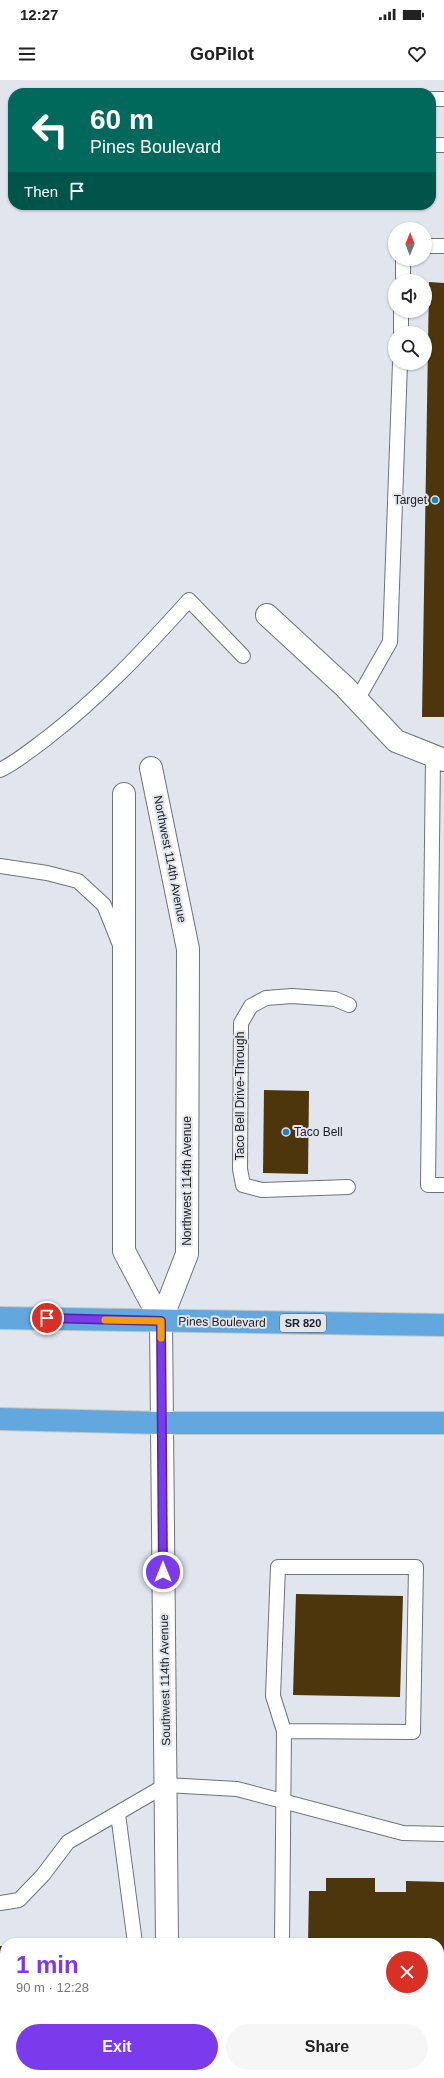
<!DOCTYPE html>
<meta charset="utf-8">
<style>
:root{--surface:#fff;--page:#f6f6f6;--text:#222;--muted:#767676;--accent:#7c3aed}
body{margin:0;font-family:Helvetica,sans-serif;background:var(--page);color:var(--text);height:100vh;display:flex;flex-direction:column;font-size:15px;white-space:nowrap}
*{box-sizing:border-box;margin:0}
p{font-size:13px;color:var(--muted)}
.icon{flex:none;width:22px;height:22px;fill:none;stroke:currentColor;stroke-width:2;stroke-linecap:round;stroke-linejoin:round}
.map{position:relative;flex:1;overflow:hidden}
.drawer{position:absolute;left:0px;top:1858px;width:444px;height:140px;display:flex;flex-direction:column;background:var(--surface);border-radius:16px 16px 0 0;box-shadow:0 1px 3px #0004}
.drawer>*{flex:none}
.hud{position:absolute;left:8px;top:8px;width:428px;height:122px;border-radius:16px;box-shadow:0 1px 3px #0004;background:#00695c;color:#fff;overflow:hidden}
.needle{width:26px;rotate:1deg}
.tools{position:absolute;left:388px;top:142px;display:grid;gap:8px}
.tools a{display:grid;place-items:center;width:44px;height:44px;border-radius:50%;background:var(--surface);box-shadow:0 1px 3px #0004;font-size:20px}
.pin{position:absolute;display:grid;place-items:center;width:34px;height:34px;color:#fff;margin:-17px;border:2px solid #fff;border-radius:50%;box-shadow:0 1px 4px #0007}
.me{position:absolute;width:44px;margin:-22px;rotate:0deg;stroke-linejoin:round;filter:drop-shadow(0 0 3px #0008)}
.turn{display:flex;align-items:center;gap:14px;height:84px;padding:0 16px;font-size:18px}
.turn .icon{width:52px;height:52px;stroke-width:2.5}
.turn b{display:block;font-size:28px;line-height:34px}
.then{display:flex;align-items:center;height:38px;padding:0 16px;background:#0003;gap:8px;font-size:15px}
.round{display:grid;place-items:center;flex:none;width:42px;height:42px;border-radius:21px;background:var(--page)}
.summary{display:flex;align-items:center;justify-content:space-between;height:68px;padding:0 16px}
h1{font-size:24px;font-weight:700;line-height:30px;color:var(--accent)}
.primary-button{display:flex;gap:8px;margin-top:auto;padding:8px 16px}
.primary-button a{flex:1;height:46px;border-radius:24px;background:var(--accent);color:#fff;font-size:16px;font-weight:700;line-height:46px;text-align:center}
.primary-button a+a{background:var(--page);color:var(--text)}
.status{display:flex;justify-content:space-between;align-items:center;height:28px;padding:0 20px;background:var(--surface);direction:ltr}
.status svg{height:11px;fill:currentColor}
header{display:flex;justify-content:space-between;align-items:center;height:52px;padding:0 16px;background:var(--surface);font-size:18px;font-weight:700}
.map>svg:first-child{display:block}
.building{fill:#4d360b}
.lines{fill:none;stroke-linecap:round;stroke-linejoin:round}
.service-casing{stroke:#6f747b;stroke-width:16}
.minor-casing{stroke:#6f747b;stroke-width:24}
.tertiary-casing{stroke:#6f747b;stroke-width:24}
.trunk-casing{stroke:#c5c6c6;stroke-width:24}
.service{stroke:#fff;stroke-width:14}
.minor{stroke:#fff;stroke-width:22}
.tertiary{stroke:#fff;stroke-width:22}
.trunk{stroke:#62a8de;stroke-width:22}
.route-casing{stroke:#51269a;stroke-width:10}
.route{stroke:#7c3aed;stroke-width:7}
.slow{stroke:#f59e0b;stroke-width:7}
.poi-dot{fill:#227bc9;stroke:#e0e5ee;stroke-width:1.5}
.labels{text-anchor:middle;stroke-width:4;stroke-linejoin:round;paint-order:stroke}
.shield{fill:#e0e5ee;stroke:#5a5c61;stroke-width:1}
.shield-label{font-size:11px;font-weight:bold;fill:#202225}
.poi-label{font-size:12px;fill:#202225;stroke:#e0e5ee;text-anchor:end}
.street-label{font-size:12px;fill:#202225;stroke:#e0e5ee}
</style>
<div class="status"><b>12:27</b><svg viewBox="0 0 49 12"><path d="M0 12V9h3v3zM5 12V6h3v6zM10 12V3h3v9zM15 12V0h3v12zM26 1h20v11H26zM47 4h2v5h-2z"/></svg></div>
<header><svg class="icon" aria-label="menu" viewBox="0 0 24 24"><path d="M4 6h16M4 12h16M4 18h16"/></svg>GoPilot<svg class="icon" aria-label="heart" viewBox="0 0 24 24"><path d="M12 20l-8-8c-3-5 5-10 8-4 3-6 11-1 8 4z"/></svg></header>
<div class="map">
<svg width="444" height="1998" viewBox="0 0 444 1998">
<rect width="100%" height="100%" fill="#e0e5ee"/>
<path class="building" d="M429,202L444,203V637H422Z
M264,1010L309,1011L308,1094L263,1093Z
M296,1514L403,1516L400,1617L293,1615Z
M326,1798H375V1812H406V1801L444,1802V1998H306V1993H439V1863H308L309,1811H326Z
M0,1866H5V1993H69V1998H0Z"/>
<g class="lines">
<defs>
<path id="service" d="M431,19H444
M431,65H444
M425,166H444
M403,201V179
M401,253V231
M357,620L390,562L400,283
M433,677L428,1105H444
M0,690C17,682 32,669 47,658C100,617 144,570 189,520L243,576
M0,786L47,793L78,801L104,825L120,865
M348,1107L262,1110L243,1105L240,1089L241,943L251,926L266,918L292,916L335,919L349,925
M118,1734L135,1863
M0,1823L19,1820L43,1795L68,1762L166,1705L237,1709L403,1753L444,1754
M282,1863L284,1651L273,1616L278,1487H416L413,1652L284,1651
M281,1998V1993"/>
<path id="minor" d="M267,535L345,607L396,661L444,680
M151,688L188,869L187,1174L161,1241
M124,714V1171L161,1241"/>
<path id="tertiary" d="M161,1241L167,1863
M169,1993V1998"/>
<path id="trunk" d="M0,1238L444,1245
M0,1339L162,1343H444"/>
</defs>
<use href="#service" class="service-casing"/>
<use href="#minor" class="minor-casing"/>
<use href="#tertiary" class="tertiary-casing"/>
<use href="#trunk" class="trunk-casing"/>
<use href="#service" class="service"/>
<use href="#minor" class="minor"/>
<use href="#tertiary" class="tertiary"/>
<use href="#trunk" class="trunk"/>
</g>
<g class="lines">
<defs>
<path id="route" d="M47,1238L161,1241L163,1492"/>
</defs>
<use href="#route" class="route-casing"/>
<use href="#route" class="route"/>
<path class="slow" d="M105,1240L161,1241V1258"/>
</g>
<g class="poi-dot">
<circle cx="435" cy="420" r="4"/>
<circle cx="286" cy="1052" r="4"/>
</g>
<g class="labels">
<rect class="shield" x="280" y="1234" width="46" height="18" rx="3"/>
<g class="shield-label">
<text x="303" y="1247">SR 820</text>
</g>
<g class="poi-label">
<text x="427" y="424">Target</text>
<text x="294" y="1056" text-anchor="start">Taco Bell</text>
</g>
<g class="street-label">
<text transform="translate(170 779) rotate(79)" y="4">Northwest 114th Avenue</text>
<text transform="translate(240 1016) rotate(-90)" y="4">Taco Bell Drive-Through</text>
<text transform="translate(187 1101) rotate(-90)" y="4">Northwest 114th Avenue</text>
<text transform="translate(222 1242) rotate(1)" y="4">Pines Boulevard</text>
<text transform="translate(165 1600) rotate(-91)" y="4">Southwest 114th Avenue</text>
</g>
</g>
</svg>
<div class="tools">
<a><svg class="needle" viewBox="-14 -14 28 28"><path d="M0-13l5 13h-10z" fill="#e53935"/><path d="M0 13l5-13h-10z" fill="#767676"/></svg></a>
<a><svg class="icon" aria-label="sound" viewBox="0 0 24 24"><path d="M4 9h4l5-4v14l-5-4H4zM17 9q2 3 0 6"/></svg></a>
<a><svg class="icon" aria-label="search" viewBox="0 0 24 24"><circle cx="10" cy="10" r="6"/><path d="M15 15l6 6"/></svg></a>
</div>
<div class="pin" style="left:47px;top:1238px;background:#d93025"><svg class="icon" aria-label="arrive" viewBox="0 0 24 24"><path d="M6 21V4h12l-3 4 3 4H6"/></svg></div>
<svg class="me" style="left:163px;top:1492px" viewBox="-20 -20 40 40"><circle r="17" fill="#7c3aed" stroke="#fff" stroke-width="3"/><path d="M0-11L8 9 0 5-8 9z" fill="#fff"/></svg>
<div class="hud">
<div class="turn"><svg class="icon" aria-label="left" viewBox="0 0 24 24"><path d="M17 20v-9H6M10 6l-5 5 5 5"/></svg><div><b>60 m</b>Pines Boulevard</div></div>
<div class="then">Then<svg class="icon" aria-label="arrive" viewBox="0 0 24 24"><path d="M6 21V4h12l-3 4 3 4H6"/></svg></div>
</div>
<section class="drawer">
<div class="summary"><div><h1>1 min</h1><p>90 m · 12:28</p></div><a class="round" style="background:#d93025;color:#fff"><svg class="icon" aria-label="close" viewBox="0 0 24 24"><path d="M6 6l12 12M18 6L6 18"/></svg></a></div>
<div class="primary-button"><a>Exit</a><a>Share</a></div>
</section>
</div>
